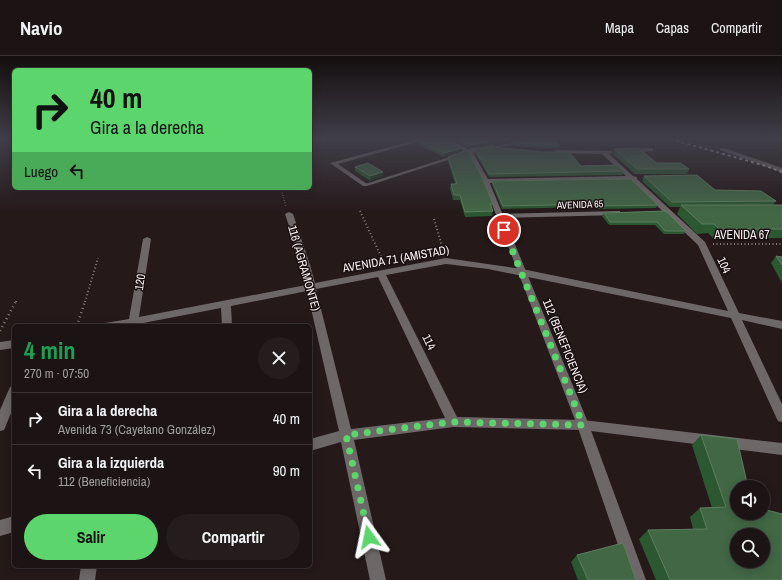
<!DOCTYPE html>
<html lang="es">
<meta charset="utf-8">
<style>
:root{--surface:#1c1314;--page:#251c1d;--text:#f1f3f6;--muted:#a09ea0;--line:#3a3234;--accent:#5cd56d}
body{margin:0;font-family:"Archivo Narrow",sans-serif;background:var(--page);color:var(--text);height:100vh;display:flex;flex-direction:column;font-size:15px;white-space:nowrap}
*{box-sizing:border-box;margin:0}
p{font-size:13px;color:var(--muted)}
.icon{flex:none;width:22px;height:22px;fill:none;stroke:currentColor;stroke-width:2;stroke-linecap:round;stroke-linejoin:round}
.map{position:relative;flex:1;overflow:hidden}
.details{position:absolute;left:12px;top:268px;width:300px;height:244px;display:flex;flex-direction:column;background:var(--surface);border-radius:6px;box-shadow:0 2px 10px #0003,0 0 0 1px var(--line)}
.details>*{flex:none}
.guide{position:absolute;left:12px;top:12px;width:300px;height:122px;border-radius:6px;box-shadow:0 2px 10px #0003,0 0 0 1px var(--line);background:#5cd56d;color:#111;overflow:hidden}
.controls{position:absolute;left:730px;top:424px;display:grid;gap:8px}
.controls a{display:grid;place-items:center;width:40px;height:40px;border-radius:50%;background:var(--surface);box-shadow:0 2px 10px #0003,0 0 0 1px var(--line);font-size:20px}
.pin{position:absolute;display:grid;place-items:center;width:34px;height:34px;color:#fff;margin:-17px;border:2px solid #fff;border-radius:50%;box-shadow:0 1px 4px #0007}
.me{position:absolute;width:44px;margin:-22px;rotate:348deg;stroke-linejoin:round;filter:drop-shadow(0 0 3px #0008)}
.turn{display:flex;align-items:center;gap:14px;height:84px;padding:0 12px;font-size:18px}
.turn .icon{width:52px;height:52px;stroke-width:2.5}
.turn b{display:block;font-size:28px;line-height:34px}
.then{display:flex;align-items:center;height:38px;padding:0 12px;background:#0003;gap:8px;font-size:15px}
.round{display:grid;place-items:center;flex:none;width:42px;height:42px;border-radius:21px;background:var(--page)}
.head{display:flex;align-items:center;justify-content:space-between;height:68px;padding:0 12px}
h1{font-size:24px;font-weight:700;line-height:30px;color:#1e9e55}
.action{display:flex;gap:8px;margin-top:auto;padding:8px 12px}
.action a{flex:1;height:46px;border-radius:24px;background:var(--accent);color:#111;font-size:16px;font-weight:700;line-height:46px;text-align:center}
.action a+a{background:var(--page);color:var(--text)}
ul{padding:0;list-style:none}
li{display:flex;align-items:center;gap:12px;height:52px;padding:0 12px;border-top:1px solid var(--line)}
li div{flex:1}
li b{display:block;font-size:15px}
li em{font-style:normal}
header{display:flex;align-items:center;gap:24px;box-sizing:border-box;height:56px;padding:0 20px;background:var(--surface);border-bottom:1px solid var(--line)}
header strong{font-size:19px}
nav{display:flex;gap:22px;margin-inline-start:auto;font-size:14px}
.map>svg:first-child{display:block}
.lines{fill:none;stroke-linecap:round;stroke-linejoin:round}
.path-far2{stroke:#877c7d;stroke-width:1.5;stroke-dasharray:0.5 2;stroke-linecap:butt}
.path-far1{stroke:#877c7d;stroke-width:2;stroke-dasharray:1 2.5;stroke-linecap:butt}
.path{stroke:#877c7d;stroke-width:2.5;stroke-dasharray:1 3.5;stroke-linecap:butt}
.service{fill:#6e6768;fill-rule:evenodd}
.minor{fill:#6e6768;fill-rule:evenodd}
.tertiary{fill:#6e6768;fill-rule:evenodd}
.rail{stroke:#b9afb0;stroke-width:2;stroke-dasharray:3 3;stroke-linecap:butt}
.wall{fill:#2b5731}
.shaded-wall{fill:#1f371f}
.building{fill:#416745;stroke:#5e7d60;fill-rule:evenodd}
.route{stroke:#5cd56d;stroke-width:7;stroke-dasharray:0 12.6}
.labels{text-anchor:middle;stroke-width:3;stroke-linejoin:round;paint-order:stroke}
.far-street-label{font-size:10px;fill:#faf1f2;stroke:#1b1011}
.street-label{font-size:12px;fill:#faf1f2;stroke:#1b1011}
</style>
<header>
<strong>Navio</strong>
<nav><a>Mapa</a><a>Capas</a><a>Compartir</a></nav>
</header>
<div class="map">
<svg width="782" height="524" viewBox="0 0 782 524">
<rect width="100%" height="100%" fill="#25191a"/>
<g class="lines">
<path class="path-far2" d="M679,83L715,92
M281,132L286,151"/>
<path class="path-far1" d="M360,155L385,209
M434,163L444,197
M713,188H782
M16,246L17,243
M85,246L98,202"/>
<path class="path" d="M77,270L85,245
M0,275L16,245"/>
<path class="service" d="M536,83H545L492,92L490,91Z
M456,99L460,100L367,130L362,129Z"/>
<path class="minor" d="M419,83H428L338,108L367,128V130H363L330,107Z
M492,89L508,93C503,96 498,93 492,93C484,93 477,95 470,98L467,96L471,92Z
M651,92L653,93V95L628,97L625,95L628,93Z
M720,92H724L782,112V116L720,94Z
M556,94L612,95V97L609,98L633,120L637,121V123L705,186L739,257L782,265V273L742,264L782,348V366L778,365L776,361L731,262L488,213L446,208L386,219L457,361L583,364L782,387V399L583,374L453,371L354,384L386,524H370L341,386L310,395V383L339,375L307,235L231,250L232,270H222L221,252L138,268V270H104L105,267L129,263L143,183L147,181L151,183L139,261L306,229L302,209L285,158L289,156L293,158L310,209L315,227L446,202L522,213L728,255L698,189L630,124L486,127L483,125L486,123L626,120L602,98L554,97L553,96ZM378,221L445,362L351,373L316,233Z
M617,155H620V159L499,162L495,160L499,158Z
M14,284V292L0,294V286Z
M14,329V350L4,374L0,375V354L10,331Z
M14,460V476L0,480V464Z
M81,510H97L95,524H79Z"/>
<path class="tertiary" d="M441,83H448L472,95L489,125L589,369L646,524H630L577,369L483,125L468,97Z"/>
<path class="rail" d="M670,83L766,110L782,116"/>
</g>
<path class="wall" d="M451,83H528L469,92Z
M418,85L462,92V95L444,101L418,89Z
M564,85L556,87L560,89L559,92H541L514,90L515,87Z
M475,93L581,110L624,115L622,119L489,121L475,97Z
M615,93L657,107L689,113L687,118H635L613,98Z
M448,101L493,148L492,153L493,155L492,160L465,161L460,144H453L450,133L451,128H455L448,105Z
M355,111L383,116V120L370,125L355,115Z
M644,120L715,134L776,145L773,149H782V182L714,183L708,177L697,178L677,158L680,151H670L642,125Z
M492,125L658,149L656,152L597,153L596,151L502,153L492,128Z
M666,155L686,175L684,178H664L655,169H609L602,160L604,157Z
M776,200L782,201V227L771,207Z
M701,379L737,457L782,524H656L639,483L648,474L693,473L690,461L700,452H712L692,389Z
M577,499L636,524H578L571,506Z"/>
<path class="shaded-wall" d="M508,83H528L469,92V89Z
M562,83H564V85L552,88L553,84Z
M462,92V95L444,101V97Z
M383,116V120L370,125V120Z"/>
<path class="building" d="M427,83H445L462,92L444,97L418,85Z
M458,83H508L469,89Z
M537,83H562L553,84L560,89H542L515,87Z
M493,91L542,96H569L581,110L618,109L624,115L489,118L475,93Z
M638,92L657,107H681L689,113H637L615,93Z
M468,94L482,121L493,148H490L493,155L465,156L460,139H454L451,128H457L448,101Z
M368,107L383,116L370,120L355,111Z
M697,119L715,134L761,135L776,145L672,146L644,120Z
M631,123L658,149L598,150L597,148L503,150L492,125Z
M681,149H782V173H719L714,168H702Z
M666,155L686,175H665L657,166H610L604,157Z
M776,200L782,201V209Z
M701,379L737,383L748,431H737V457H763V453L782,458V524H670L648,474L707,473L700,452L726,451ZM737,479H763V505H737Z
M623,487L636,524H588L577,499Z"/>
<linearGradient id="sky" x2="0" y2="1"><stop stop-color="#140e0e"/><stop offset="0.53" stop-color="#403e49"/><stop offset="1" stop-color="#403e49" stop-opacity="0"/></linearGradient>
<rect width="782" height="156" fill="url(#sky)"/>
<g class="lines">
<path class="route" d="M369,481L346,379L452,366L583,369L504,174"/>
</g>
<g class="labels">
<g class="far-street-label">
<text transform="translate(580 148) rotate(-2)" y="4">AVENIDA 65</text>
</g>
<g class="street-label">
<text x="742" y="183">AVENIDA 67</text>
<text transform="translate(396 203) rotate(-10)" y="4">AVENIDA 71 (AMISTAD)</text>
<text transform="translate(724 209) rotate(66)" y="4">104</text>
<text transform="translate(304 212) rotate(74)" y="4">116 (AGRAMONTE)</text>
<text transform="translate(140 226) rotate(-81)" y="4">120</text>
<text transform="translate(429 286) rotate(64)" y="4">114</text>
<text transform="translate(565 290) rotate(68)" y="4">112 (BENEFICIENCIA)</text>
</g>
</g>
</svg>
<div class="controls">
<a><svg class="icon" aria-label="sound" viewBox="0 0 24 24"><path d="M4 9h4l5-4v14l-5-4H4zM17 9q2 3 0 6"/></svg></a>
<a><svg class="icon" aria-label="search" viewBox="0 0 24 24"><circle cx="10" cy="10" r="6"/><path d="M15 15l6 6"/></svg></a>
</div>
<div class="pin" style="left:504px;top:174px;background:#d93025"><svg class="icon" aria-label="arrive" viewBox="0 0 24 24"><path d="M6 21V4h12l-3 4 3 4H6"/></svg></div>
<svg class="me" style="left:369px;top:481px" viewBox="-20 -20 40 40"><path d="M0-17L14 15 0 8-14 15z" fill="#5cd56d" stroke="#fff" stroke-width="4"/></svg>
<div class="guide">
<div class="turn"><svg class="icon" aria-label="right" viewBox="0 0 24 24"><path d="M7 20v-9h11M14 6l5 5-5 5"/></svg><div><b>40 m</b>Gira a la derecha</div></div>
<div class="then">Luego<svg class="icon" aria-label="left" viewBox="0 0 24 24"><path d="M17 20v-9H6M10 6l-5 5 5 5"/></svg></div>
</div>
<section class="details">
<div class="head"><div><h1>4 min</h1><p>270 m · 07:50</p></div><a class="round"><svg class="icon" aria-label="close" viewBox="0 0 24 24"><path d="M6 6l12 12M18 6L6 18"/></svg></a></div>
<ul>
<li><svg class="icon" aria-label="right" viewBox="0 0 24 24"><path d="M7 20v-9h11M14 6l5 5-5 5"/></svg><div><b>Gira a la derecha</b><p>Avenida 73 (Cayetano González)</p></div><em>40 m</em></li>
<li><svg class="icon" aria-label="left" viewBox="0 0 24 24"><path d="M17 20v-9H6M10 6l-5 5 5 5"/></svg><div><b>Gira a la izquierda</b><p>112 (Beneficiencia)</p></div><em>90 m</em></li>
</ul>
<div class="action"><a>Salir</a><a>Compartir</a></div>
</section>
</div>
